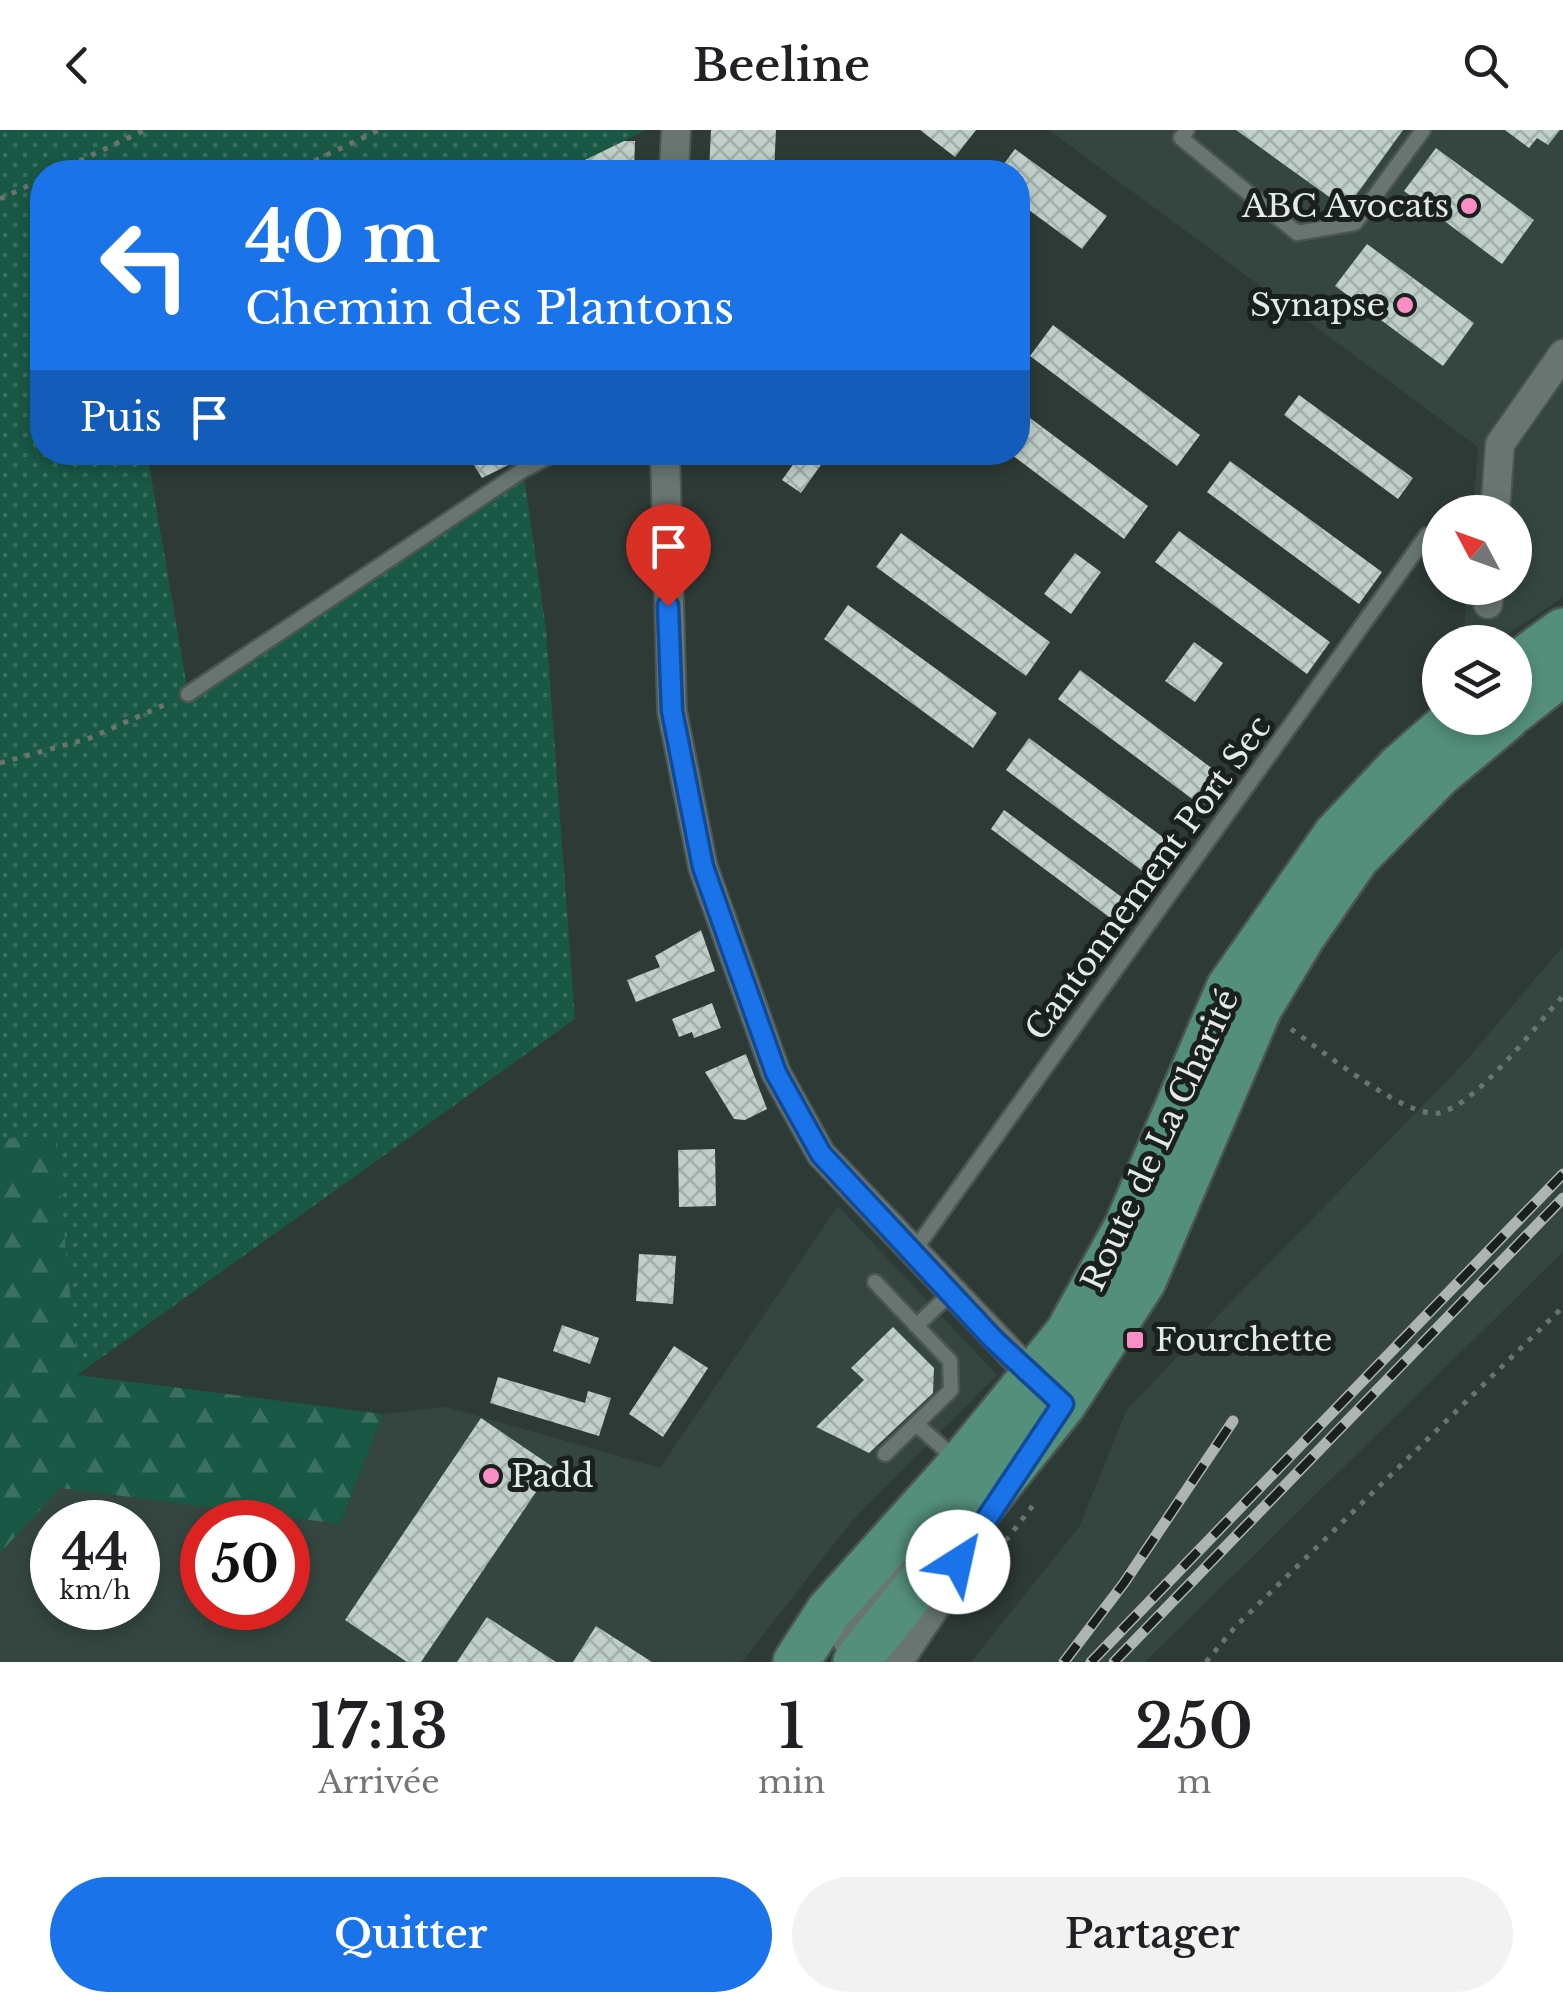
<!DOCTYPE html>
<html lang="fr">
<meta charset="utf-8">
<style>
:root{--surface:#fff;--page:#f2f2f2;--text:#202124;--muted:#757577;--accent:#1a73e8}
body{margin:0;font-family:"Libre Baskerville",serif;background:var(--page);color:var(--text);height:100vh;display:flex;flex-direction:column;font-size:38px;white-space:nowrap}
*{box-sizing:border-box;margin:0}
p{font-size:32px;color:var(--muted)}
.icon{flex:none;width:55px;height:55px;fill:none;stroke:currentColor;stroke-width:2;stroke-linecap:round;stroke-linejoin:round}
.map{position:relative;height:1532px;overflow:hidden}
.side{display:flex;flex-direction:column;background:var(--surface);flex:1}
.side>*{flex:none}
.hud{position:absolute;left:30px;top:30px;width:1000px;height:305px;border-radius:40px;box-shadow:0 5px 15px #0003;background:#1a73e8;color:#fff;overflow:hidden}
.needle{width:65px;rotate:311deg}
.fabs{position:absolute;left:1422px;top:365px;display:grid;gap:20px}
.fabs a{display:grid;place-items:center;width:110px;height:110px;border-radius:50%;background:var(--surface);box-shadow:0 5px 15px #0003;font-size:50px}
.speed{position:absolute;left:30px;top:1370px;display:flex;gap:20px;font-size:50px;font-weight:700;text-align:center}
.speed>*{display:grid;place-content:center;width:130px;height:130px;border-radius:50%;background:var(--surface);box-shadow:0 5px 15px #0003;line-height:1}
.speed small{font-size:25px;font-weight:400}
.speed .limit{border:15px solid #d22;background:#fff;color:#111}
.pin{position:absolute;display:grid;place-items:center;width:85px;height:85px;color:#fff;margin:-102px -42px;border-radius:50% 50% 50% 0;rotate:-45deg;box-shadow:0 0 10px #0007}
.pin .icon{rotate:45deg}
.me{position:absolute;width:110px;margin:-55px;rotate:35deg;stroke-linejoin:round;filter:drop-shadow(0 0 8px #0008)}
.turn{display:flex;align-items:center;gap:35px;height:210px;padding:0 50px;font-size:45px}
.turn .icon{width:130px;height:130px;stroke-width:2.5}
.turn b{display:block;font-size:70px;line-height:85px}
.then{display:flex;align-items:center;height:95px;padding:0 50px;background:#0003;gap:20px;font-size:38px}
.eta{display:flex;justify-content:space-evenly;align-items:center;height:170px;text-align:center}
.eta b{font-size:60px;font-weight:600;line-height:70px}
.cta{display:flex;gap:20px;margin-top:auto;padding:20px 50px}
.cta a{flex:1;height:115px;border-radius:60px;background:var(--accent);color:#fff;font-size:40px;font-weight:600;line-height:115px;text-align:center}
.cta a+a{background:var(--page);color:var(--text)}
header{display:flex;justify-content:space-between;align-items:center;height:130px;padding:0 50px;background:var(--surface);font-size:45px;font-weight:600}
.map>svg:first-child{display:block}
.built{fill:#34463f;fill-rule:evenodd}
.grass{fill:url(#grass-dots)}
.forest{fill:url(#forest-firs)}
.building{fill:url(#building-cross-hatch)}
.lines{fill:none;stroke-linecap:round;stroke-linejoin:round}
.lane-casing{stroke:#4b5552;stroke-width:19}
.street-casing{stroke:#4b5552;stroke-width:32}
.secondary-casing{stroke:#4b5552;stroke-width:45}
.primary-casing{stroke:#4b5552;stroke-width:50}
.path{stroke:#697470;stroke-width:5;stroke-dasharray:5 8;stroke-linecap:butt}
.lane{stroke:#687570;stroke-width:14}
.street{stroke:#687570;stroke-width:28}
.secondary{stroke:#687570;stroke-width:40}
.primary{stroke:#548f7c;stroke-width:45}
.rail-casing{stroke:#acb5b1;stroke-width:11}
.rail{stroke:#1a201e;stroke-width:8;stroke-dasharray:22;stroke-linecap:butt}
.route-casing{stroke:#114b97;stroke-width:25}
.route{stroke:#1a73e8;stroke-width:18}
.poi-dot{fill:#fb8fc5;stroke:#1a201e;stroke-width:4}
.labels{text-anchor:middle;stroke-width:10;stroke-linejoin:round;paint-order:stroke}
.poi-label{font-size:32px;fill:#e3eae7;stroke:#1a201e;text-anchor:end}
.street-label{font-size:32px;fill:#e3eae7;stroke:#1a201e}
</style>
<header><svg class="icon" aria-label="back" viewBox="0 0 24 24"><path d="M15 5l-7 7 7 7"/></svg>Beeline<svg class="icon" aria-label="search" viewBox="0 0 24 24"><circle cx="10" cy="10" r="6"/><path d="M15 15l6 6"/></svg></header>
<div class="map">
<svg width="1563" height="1532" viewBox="0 0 1563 1532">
<defs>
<pattern id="grass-dots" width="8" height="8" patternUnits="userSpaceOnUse" patternTransform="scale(2.5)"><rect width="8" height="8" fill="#195845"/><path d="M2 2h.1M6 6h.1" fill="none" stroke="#3a7060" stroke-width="1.8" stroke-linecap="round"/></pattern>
<pattern id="forest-firs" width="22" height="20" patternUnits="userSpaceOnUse" patternTransform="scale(2.5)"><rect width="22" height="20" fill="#195845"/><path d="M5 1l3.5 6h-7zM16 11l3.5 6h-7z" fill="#3a7060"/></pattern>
<pattern id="building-cross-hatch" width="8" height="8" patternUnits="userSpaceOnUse" patternTransform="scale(2.5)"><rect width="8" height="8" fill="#c0cfc9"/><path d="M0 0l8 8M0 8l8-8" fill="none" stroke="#a1ada8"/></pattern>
</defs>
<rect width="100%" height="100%" fill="#2e3a36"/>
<path class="built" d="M1049,0H1563V467L1496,512H1463L1467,458H1515V382H1473L1478,317Z
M1563,816V1122L1145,1532H971L1079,1397L1127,1279L1466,931Z
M838,1076L997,1245L852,1391L742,1532H0V1423L60,1358L340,1394L383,1284L447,1277L660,1338ZM52,1392H138V1478H52ZM202,1392H288V1478H202Z"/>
<path class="grass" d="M0,0H646L560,42H42V322L147,323L188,563L523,340L546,499L575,889L77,1245L55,1008H0Z"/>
<path class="forest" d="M55,1007L78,1245L383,1284L340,1394L60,1358L0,1423V1008Z"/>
<path class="building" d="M711,0H776L774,42H709Z
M920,0H976L955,27Z
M1236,0H1403L1346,79Z
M1505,0H1560L1548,15L1537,8L1529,18Z
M624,11H635L634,42H560Z
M1436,18L1534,90L1502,134L1404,61Z
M1015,19L1107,86L1082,119L1018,72V42H998Z
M1367,114L1474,193L1443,236L1335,156Z
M1053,195L1200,305L1177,336L1030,226Z
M1299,265L1413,348L1398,369L1284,285Z
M1018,279L1148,376L1124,409L1008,322H1018Z
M466,322H535L482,348Z
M802,322H830L801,363L782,350Z
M1230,331L1382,442L1359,474L1207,362Z
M1179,401L1330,512L1307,544L1155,432Z
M901,403L1050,512L1026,546L876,437Z
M1075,423L1101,442L1071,484L1044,464Z
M848,475L997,583L973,618L824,509Z
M1194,512L1223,533L1195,572L1165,551Z
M1080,540L1229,651L1207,680L1058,569Z
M1029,608L1179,719L1156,751L1006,640Z
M1004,680L1127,771L1113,790L991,699Z
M701,800L715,841L636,872L627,850L660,837L655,826Z
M712,873L721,898L694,908L692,902L679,907L672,889Z
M746,924L767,979L745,990L734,989L705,942Z
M715,1019L716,1076L679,1077L678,1020Z
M639,1124L676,1126L673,1174L636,1171Z
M562,1195L599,1208L590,1234L553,1221Z
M893,1197L934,1238L933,1263L869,1323L816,1297L864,1250L851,1238Z
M674,1216L708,1238L663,1307L629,1284Z
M498,1247L585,1273L588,1261L611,1268L599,1306L490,1273Z
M481,1288L553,1337L421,1532H407L345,1490Z
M487,1487L556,1532H457Z
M596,1496L652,1532H573Z"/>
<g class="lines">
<defs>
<path id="lane" d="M1187,0L1181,8L1297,103L1355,93L1423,0
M188,564L523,340L557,322
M913,1122L1427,405
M875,1152L950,1231L951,1260L885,1324
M916,1196L951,1163
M916,1294L957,1330"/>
<path id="street" d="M674,42L676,0
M665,322L672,581L703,737L776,943L821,1024L1043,1257
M1495,382L1500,314L1563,224
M1488,474L1490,458"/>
<path id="secondary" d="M853,1509L928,1389
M891,1532L941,1457"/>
<path id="primary" d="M1515,536L1563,501
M1515,580L1563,542
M796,1532L829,1481L961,1334L1068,1203L1127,1097L1229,858L1336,705L1399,638L1456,588
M856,1532L1063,1274L1143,1151L1259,878L1303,805L1356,728L1440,643L1506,588"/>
</defs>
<use href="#lane" class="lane-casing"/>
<use href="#street" class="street-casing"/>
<use href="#secondary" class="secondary-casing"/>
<use href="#primary" class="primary-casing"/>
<path class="path" d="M56,42L145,0
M291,42L379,0
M0,69L42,49
M0,633L90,608L171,572
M1291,899C1320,919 1406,989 1439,983C1477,975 1535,896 1563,866
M974,1452L1034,1374
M1206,1532L1236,1496L1563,1177"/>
<use href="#lane" class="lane"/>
<use href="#street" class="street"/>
<use href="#secondary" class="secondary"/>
<use href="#primary" class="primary"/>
<defs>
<path id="rail" d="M1064,1532L1124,1453L1233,1291
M1091,1532L1563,1044
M1114,1532L1563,1068"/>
</defs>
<use href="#rail" class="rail-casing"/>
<use href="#rail" class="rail"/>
</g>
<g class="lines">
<defs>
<path id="route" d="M668,476L672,581L703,737L776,943L821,1024L994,1210L1063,1274L958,1432"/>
</defs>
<use href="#route" class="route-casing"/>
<use href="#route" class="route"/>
</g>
<g class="poi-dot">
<circle cx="1469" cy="76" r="10"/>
<circle cx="1405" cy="175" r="10"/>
<rect x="1125" y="1200" width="20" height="20" rx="5"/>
<circle cx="491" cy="1346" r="10"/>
</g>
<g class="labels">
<g class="poi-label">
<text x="1449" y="87">ABC Avocats</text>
<text x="1385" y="186">Synapse</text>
<text x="1155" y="1221" text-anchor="start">Fourchette</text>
<text x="511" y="1357" text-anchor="start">Padd</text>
</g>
<g class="street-label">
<text transform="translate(1148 748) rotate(-54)" y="11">Cantonnement Port Sec</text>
<text transform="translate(1160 1010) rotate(-65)" y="11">Route de La Charité</text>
</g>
</g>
</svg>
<div class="fabs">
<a><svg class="needle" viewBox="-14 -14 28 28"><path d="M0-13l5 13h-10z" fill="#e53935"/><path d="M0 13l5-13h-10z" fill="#757577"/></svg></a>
<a><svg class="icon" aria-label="layers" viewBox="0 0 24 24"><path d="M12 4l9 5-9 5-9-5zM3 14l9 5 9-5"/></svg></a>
</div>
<div class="speed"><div>44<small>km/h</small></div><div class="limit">50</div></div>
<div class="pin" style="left:668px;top:476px;background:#d93025"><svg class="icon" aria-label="arrive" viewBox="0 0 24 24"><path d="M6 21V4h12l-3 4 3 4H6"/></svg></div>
<svg class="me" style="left:958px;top:1432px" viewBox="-20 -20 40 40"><circle r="19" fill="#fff"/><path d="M0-13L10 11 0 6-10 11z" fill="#1a73e8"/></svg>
<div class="hud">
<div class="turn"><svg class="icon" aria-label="left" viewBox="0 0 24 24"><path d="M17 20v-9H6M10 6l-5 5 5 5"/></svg><div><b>40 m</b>Chemin des Plantons</div></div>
<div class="then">Puis<svg class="icon" aria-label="arrive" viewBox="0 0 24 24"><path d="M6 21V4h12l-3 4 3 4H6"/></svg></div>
</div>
</div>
<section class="side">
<div class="eta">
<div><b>17:13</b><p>Arrivée</p></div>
<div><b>1</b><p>min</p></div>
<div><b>250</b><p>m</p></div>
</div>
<div class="cta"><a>Quitter</a><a>Partager</a></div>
</section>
